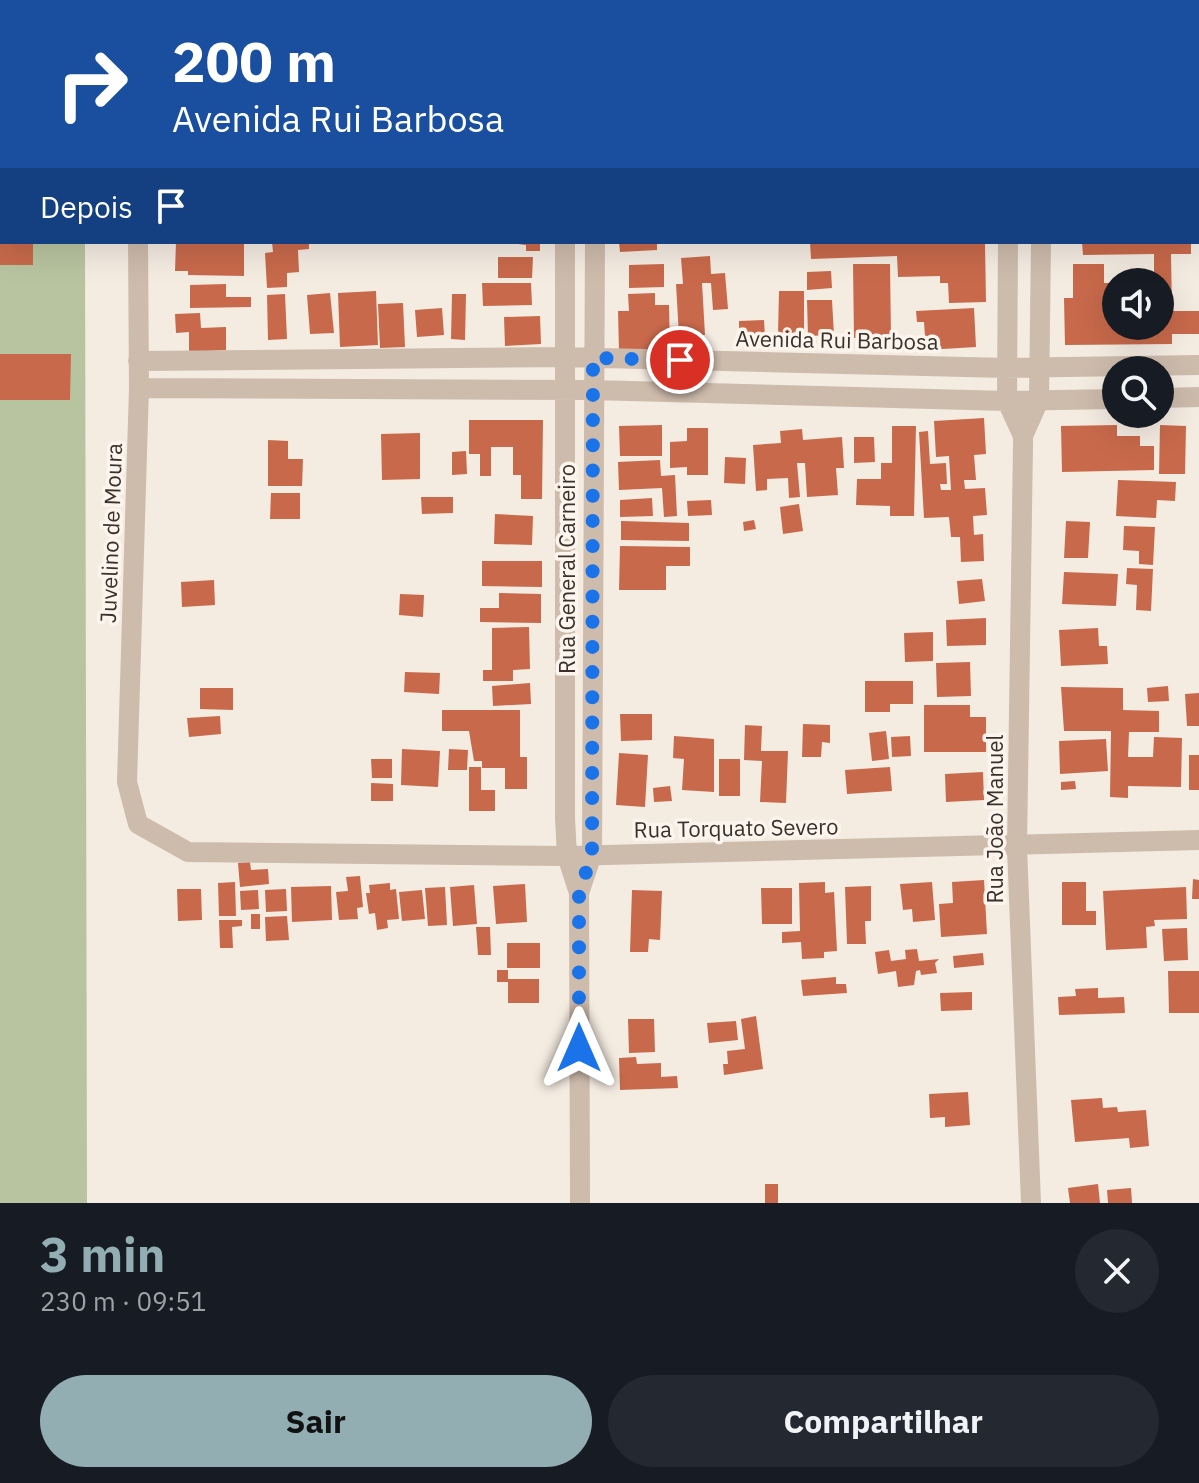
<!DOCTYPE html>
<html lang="pt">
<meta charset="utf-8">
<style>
:root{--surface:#171b24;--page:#242831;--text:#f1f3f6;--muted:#9ea1a6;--accent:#92aeb2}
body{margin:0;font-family:"IBM Plex Sans",sans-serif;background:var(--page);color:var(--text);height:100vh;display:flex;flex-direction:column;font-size:30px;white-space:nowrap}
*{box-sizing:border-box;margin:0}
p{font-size:26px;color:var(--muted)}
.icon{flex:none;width:44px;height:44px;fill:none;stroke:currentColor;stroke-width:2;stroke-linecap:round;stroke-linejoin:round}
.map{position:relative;height:1203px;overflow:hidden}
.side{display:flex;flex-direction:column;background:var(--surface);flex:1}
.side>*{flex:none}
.guide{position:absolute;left:0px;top:0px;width:1200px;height:244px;box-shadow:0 8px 32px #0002;background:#1a4fa0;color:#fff;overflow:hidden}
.tools{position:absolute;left:1102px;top:268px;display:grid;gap:16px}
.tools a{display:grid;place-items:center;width:72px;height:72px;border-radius:50%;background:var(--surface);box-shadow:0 8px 32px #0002;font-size:40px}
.pin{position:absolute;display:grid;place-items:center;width:68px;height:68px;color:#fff;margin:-34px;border:4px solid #fff;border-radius:50%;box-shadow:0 2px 8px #0007}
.me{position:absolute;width:88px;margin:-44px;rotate:0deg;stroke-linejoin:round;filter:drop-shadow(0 0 6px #0008)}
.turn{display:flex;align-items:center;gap:28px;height:168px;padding:0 40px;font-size:36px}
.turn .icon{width:104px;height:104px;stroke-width:2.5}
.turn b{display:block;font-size:56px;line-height:68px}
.then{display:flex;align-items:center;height:76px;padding:0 40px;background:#0003;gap:16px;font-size:30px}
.round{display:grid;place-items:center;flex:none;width:84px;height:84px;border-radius:42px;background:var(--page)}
.head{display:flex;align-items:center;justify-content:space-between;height:136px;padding:0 40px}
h1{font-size:48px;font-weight:700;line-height:60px;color:var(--accent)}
.action{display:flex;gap:16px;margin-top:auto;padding:16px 40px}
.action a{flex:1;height:92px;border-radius:48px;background:var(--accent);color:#111;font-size:32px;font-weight:700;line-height:92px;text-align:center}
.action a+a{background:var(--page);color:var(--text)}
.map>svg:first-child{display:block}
.green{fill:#b8c4a0}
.building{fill:#c8694b}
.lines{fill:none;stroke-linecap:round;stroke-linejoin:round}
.street{stroke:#cdbbac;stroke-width:20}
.route{stroke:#1a73e8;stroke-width:14;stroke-dasharray:0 25.2}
.labels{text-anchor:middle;stroke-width:7;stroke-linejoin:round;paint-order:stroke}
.street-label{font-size:22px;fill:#3b302b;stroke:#fbf5ee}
</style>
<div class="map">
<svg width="1199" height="1203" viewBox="0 0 1199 1203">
<rect width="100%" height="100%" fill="#f4ebe1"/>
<path class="green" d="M0,12L2,242H85L87,1203H0Z"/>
<path class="building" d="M0,242H33V265H0Z
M176,242H244V276L188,275V271H175Z
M272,242H309V249L298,250L299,272L287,273V287L267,288L265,253L273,252Z
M501,242H540V251H526V245Z
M619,242H657V250L620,252Z
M810,242H985L986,302L949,303L948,283H940V276L898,277L897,256L811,259Z
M1082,242H1191V254H1171L1172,311H1199V334H1172V344L1065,345L1064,298H1073V264H1104V283H1116V297H1111V315H1116V326H1160V282H1154V254L1083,255Z
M710,256L711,274L725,273L728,309L713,310L711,283H702L705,335L679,336L676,284H683L681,258Z
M498,257H533L532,278H498Z
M664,264V287L629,288V265Z
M853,264H890L891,337L854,338Z
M831,271L832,288L807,290V272Z
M482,283H531L532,305L483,306Z
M226,284V297H251V307L190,308V285Z
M376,291L378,345L340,347L338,293Z
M779,291H804V335H778Z
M330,293L334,333L310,334L307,295Z
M655,293V305H669L670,350L619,351L618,311H629L628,294Z
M285,294L287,339L268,340L267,295Z
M452,294H466L465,340L451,339Z
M807,300H832L834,335L808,336Z
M403,303L405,347L380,348L378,304Z
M442,308L444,335L417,337L415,310Z
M974,308L976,347L926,350L924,322H917L916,311Z
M200,313L201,328L226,327V350L189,352V332L176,333L175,314Z
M540,316L541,344L505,346L504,317Z
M764,320L765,337L739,338V321Z
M0,354H71L70,400H0Z
M984,418L986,454L974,455L976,480H964L965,489L985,488L987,515L973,516L974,535L983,534L984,561L961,562L960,537H951L949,517L924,518L919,432L928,431L930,464L946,463L947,484H940L941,490H951L949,456L936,457L934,421Z
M469,420H543L542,499H521V475H513V447H491V476H480V454H469Z
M662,425V456H620L619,426Z
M1117,425V436H1140V446H1154V470L1062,472L1061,426Z
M1160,425L1186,426L1185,474H1159Z
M892,426H916L914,516H890V506L856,505L857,479H881V463H892Z
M687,428H708V475H687V467L670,468V442L687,441Z
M802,429L803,440L842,437L844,468H836L838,495L807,497L805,463H797L800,497L789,498L788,478L767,479V490L756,491L753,445L781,443L780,431Z
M420,433V479L382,480L381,434Z
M854,437H874L875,462L854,463Z
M268,440L288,441V459H303L302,486H268Z
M466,451L467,474L452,475V452Z
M725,457L746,458L745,484L724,483Z
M660,460L661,476L675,475L677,516L664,517L662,488L619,490L618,462Z
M1118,480L1176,482L1175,501L1157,500L1156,518L1116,516Z
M271,493H300V519H270Z
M421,497H453V513L422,514Z
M652,498L653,516L620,517V500Z
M711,500L712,515L688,516L687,501Z
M799,504L803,531L783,534L780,507Z
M495,514L533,516L532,545L494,544Z
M754,520L756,529L744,531L743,522Z
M621,521L689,523V541L621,540Z
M1066,521L1090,522L1088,558H1064Z
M1124,526L1155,527L1153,565L1139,564V551L1123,550Z
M620,546L690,547V566H666V590H619Z
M482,561H542V587L482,586Z
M1127,568L1153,569L1151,611L1136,610L1137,585L1126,584Z
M1064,572L1118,574L1116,606L1062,604Z
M982,579L985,601L959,604L957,581Z
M214,580L215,605L182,607L181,582Z
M499,593L541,594V623L480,622V608H499Z
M400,594L424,595L423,617L399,615Z
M986,618V645L947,646L946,620Z
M529,627L530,669L513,670V681H483V670H492V628Z
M1098,628L1099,646H1107L1108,664L1061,666L1059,630Z
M933,632V661L905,662L904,633Z
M970,662L971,696L937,697L936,663Z
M405,672L440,673L439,694L404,692Z
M865,681H913V704H890V712H865Z
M530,683L531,704L493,706L492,686Z
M1168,686L1169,701L1148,702L1147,688Z
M1061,687L1123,688V710L1159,711V732H1129L1128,757H1153L1154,737L1182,738L1181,787L1128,786V798L1110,797L1111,731H1064Z
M200,688H233V710L200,709Z
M1199,693V726H1187L1185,694Z
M924,705H970V717H986V752H924Z
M442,710H520V757H527V789H505V768H482V761H474L469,731H442Z
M620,714H652V740L621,741Z
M220,716L221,734L189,737L187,718Z
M803,724L830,725V743L822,742L821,757H802Z
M745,725L762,726L761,751H788L786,803L760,802L762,761L744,760Z
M886,731L889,759L872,761L869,733Z
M674,736L714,739V792L682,790L684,759L673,758Z
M910,736L911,756L892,757L891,737Z
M1106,739L1108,771L1060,774L1059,741Z
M402,749L440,751L438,787L401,785Z
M449,749L468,750L467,770H448Z
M619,753L648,755L645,807L616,805Z
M1189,755H1199V790H1189Z
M371,759H392V778H372Z
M719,759H740V796H719Z
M469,767H481V790H495V811H469Z
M890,767L892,791L847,794L845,770Z
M983,772L984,800L946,802L945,774Z
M1075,781L1076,789L1061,790V782Z
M371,783L393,784V801H371Z
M670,786L672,801L654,802L653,788Z
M250,862L251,870L268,869L269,884L240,887L238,863Z
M360,876L363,907L357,908L358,919L339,920L336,892L348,891L346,877Z
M1193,879L1199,880V899H1192Z
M984,880L987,934L941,937L939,904L953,903L952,882Z
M235,882L236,916H219L218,883Z
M825,882V893L834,892L837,951L824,952V958L802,959L801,942L782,943V932L800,931L799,883Z
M932,882L935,920L913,922L912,909L903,910L900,884Z
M1062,882H1086V911H1096V925H1062Z
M390,883V890L396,889L399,919L387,920L388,928L377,930L375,913L369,914L366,893H370L369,885Z
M525,884L527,922L496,924L493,886Z
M474,885L477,924L453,926L450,887Z
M331,886L332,920L292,922L291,887Z
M871,886V921H865L866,944H847L845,887Z
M445,887L447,925L428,926L425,888Z
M1186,887L1187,919L1154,920L1155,926L1146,927L1147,948L1106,950L1103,891Z
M761,888H792V924H762Z
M177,889H201L202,920L178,921Z
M286,889L287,911L266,912L265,890Z
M258,890L259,909L241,910L240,891Z
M422,890L425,919L402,921L399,892Z
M632,890L662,891L660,940L649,939L648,952H630Z
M251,914H260V929H251Z
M287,916L289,940L266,941L265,917Z
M219,920H242V926L232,927L233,948H220Z
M476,927H490L491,955H478Z
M1187,928L1188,960L1164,961L1162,929Z
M507,943H540V968H507Z
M917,949L919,961L939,959L935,963L937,973L921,975L920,970L916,971L914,985L898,987L896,971L878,974L875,952L889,950L891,961L906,959L905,950Z
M983,953L984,965L954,968L953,956Z
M497,970H508V979H539V1003H508V982H497Z
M1168,971H1199V1013H1169Z
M836,977V984H846L847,993L803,996L801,980Z
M1098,988V998L1124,997L1125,1013L1059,1015L1058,997L1076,996L1075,989Z
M972,992V1010L941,1011L940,993Z
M756,1016L763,1069L724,1075L723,1064H728L727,1051L745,1049L741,1019Z
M628,1019H654L655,1052L629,1053Z
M736,1021L738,1040L709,1043L707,1023Z
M636,1057L637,1064L661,1063V1077L677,1076L678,1088L620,1090L619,1058Z
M968,1092L970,1125L945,1127V1117L930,1118L929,1094Z
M1102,1098L1103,1108L1117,1107L1118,1112L1146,1110L1149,1146L1130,1148L1129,1138L1075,1142L1071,1100Z
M765,1184H778V1203H765Z
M1098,1184L1100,1203H1070L1068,1188Z
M1131,1188L1132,1203H1108L1107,1190Z"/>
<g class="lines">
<path class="street" d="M138,0V2
M1006,0V2
M1038,0L1039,2
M565,2V0
M598,2V0
M138,242L139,388L127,782L138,824L188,852L567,856L1199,840
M565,242V818L567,856L579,893L580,1203
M1008,242L1007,401L1023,436V445L1017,847L1031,1203
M138,361L564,357L1006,368L1199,365
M139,388L591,390L1007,401L1116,399
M1160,398L1199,397
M1023,436L1039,400L1041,242
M579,893L592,854L595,242"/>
</g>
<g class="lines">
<path class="route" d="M579,1048V893L592,854L593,358L680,360"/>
</g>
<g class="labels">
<g class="street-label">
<text transform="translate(837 340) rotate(1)" y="8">Avenida Rui Barbosa</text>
<text transform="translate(111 533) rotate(-88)" y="8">Juvelino de Moura</text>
<text transform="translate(567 569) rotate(-90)" y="8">Rua General Carneiro</text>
<text transform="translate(995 819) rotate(-90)" y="8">Rua João Manuel</text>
<text transform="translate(736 828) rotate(-1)" y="8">Rua Torquato Severo</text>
</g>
</g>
</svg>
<div class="tools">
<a><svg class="icon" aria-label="sound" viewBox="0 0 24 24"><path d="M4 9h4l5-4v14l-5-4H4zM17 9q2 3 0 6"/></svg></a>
<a><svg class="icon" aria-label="search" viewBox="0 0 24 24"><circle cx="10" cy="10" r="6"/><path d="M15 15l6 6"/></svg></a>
</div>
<div class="pin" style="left:680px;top:360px;background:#d93025"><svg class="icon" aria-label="arrive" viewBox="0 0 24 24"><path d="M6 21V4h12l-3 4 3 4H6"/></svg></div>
<svg class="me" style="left:579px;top:1048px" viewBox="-20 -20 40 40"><path d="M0-17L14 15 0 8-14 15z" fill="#1a73e8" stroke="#fff" stroke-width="4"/></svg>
<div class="guide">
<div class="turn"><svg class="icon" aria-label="right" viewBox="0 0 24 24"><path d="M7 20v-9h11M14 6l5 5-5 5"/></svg><div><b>200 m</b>Avenida Rui Barbosa</div></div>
<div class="then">Depois<svg class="icon" aria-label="arrive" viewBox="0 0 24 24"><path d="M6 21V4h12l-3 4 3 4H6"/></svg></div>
</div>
</div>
<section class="side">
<div class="head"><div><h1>3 min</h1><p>230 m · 09:51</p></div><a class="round"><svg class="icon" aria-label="close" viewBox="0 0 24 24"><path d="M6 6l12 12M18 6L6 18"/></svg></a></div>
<div class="action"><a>Sair</a><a>Compartilhar</a></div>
</section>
